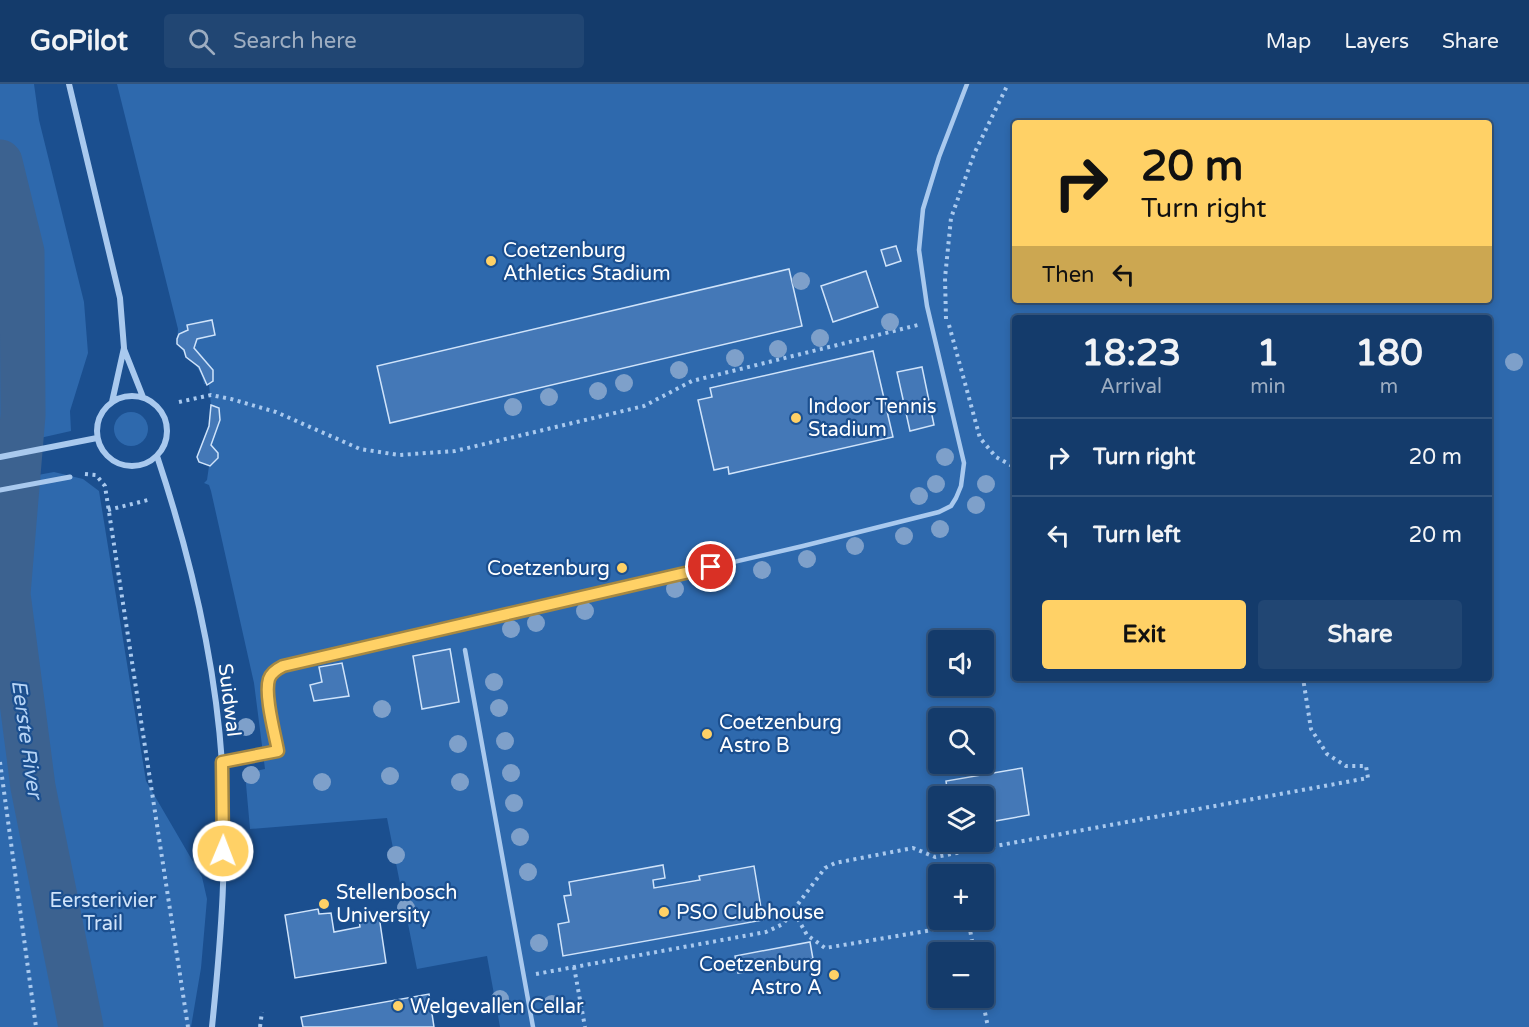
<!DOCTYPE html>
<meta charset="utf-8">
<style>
:root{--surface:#143b6b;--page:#214673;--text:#f1f3f6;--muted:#9dadc1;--line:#33557e;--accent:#ffd166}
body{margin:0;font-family:"Varela Round",sans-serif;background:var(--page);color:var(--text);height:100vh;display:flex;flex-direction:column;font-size:22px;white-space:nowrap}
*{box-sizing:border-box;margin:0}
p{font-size:20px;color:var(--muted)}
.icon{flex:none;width:33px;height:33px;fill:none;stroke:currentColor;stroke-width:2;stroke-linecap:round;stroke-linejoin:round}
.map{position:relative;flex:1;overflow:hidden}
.side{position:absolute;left:1012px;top:231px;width:480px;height:366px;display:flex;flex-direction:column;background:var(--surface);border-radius:6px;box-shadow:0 3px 9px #0003,0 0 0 2px var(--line)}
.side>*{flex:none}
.hud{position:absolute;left:1012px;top:36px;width:480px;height:183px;border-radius:6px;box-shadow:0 3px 9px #0003,0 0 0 2px var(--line);background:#ffd166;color:#111;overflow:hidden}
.fabs{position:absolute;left:928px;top:546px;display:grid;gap:12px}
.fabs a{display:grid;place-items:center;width:66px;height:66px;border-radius:6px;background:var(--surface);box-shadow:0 3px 9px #0003,0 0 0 2px var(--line);font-size:30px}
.pin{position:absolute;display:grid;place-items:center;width:51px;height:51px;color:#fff;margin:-26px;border:3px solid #fff;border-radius:50%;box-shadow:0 2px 6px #0007}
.me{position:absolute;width:66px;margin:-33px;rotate:1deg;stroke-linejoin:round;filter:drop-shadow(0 0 4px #0008)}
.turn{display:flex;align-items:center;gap:21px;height:126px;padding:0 30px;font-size:27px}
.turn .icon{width:78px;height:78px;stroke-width:2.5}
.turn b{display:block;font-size:42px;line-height:51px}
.then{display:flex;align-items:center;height:57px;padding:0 30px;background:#0003;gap:12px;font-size:22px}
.eta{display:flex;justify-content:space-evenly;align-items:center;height:102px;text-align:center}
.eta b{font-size:36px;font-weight:700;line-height:42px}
.primary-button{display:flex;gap:12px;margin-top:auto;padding:12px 30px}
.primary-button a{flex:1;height:69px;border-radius:6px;background:var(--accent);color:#111;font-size:24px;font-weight:700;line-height:69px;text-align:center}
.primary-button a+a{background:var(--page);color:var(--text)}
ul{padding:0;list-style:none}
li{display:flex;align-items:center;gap:18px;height:78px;padding:0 30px;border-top:2px solid var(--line)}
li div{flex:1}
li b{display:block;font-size:22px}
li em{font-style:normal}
header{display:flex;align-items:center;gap:36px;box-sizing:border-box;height:84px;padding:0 30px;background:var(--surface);border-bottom:2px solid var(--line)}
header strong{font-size:28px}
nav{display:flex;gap:33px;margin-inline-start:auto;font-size:21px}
.search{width:420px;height:54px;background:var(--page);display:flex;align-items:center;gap:15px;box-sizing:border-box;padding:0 21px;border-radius:6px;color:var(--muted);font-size:22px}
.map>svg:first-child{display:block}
.green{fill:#2e69ad;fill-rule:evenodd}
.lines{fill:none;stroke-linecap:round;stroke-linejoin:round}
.river{stroke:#3c6290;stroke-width:45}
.building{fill:#4478b7;stroke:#cfe3fa;stroke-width:1.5}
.path{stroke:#a9c9ee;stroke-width:4;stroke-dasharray:3 4.5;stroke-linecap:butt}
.service{stroke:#a9c9ee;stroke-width:4.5}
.pedestrian{stroke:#a9c9ee;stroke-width:5}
.minor{stroke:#a9c9ee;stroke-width:6}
.tree{fill:#7ea0ca}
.route-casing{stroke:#a68842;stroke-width:15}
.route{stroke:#ffd166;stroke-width:10}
.poi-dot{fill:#ffd166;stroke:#1b4f8f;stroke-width:2}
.labels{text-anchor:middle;stroke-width:4.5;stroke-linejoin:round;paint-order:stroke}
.poi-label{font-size:20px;fill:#fff;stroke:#1b4f8f;text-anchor:start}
.street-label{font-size:20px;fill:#fff;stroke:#1b4f8f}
.park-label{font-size:20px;fill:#cfe3fa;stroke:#1b4f8f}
.water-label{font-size:21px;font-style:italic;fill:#b5d3f5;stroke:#1b4f8f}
</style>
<header>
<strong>GoPilot</strong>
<div class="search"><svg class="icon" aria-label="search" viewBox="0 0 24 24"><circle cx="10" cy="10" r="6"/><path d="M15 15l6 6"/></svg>Search here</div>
<nav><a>Map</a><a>Layers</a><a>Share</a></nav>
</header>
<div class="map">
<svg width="1529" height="943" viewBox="0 0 1529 943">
<rect width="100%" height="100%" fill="#1b4f8f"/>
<path class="green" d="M0,0H34L39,36L84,218L88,269L70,327L71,347L0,363Z
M117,0H1529V943H500L487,872L417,885L387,734L250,745L245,689L265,685L254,599L211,407L209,401L204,399L207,396L209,382L199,378L197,373L209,342L211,321L209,301L204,300C201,282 187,273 177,260L178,245ZM1016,39H1490V216H1016ZM1016,234H1490V594H1016ZM939,556H984V602H939ZM939,634H984V680H939ZM939,712H984V758H939ZM939,790H984V836H939ZM939,868H984V914H939Z
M114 345a17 17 0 1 1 34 0a17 17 0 1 1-34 0Z
M54,388L83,395L99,407L146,697L202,793L207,815L201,884L191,943H0V398Z"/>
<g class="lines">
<path class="river" d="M0,78L22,168L23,331L8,510L33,703L81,943"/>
</g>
<path class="building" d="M896,162L901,177L886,182L881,166Z
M789,185L802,242L390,339L377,282Z
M866,187L878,223L833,238L821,202Z
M212,236L215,251L197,255L194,264L213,286V297L207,301L199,283L186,273L184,266L177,260V255L179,250L188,246L187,241Z
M873,267L893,353L729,390L728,383L714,386L698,316L712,313L710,304Z
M922,283L934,341L910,347L897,288Z
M211,321L219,324L220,336L211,361L218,369V374L210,382L199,378L197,373L209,342Z
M450,565L459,618L422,625L413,572Z
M342,579L349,612L314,617L310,601L322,598L319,583Z
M1022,684L1029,731L984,739V712H948L946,697Z
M663,781L665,794L653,796L654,804L700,796L699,792L754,782L763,836L563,872L558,840L569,838L564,812L571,811L569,798Z
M318,825L319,830L331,829L334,848L360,843L359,835L379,832L386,879L295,894L285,831Z
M810,858L813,875L738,889L735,872Z
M429,910L434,943H303L301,933Z"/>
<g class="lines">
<path class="path" d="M946,235L945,194L951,134L974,70L1008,0
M949,241L980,354L996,373L1016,384
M179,318L211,311L231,315L276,328L360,365L399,371L455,367L644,322L692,297L918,241
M85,390L96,391L105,402L188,943
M108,426L148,416
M0,678L36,943
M794,828L807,851L825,864L969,840L974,868
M574,883L585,943
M536,890L766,848L783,840L825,784L835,779L913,764L935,773L1368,694L1366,682H1346L1327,670L1311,645L1303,594
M982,914L988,943
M260,943L262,928"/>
<path class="service" d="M465,566L533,943
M222,678L278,667C275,649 264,611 269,595C271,589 277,585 283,582L803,462L939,428L951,422L956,414L961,402L964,379L927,222L919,166L923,125L939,73L967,0"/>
<path class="pedestrian" d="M0,406L70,393"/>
<path class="minor" d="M69,0L120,214L124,264L112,318
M124,265L143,313
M97 347a35 35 0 1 1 70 0a35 35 0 1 1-70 0Z
M157,372C190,471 215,574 222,679C228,767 221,855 212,943
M0,373L97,354"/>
</g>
<g class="tree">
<circle cx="801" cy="197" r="9"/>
<circle cx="890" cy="238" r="9"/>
<circle cx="820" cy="254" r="9"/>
<circle cx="778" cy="265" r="9"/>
<circle cx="735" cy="274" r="9"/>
<circle cx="1514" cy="278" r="9"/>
<circle cx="679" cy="286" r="9"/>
<circle cx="624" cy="299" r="9"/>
<circle cx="598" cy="307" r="9"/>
<circle cx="549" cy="313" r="9"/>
<circle cx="513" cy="323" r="9"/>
<circle cx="945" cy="373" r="9"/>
<circle cx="936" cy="400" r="9"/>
<circle cx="986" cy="400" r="9"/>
<circle cx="919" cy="412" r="9"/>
<circle cx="976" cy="421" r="9"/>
<circle cx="940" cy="445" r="9"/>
<circle cx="904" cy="452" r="9"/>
<circle cx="855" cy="462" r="9"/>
<circle cx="807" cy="475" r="9"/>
<circle cx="762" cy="486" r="9"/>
<circle cx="724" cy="494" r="9"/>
<circle cx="675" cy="505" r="9"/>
<circle cx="585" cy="527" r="9"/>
<circle cx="536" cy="539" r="9"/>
<circle cx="511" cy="545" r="9"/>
<circle cx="494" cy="598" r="9"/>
<circle cx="499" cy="624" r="9"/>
<circle cx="382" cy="625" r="9"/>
<circle cx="246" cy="643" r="9"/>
<circle cx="505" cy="657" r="9"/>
<circle cx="458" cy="660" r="9"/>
<circle cx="511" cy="689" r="9"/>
<circle cx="251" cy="691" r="9"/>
<circle cx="390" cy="692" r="9"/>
<circle cx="322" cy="698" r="9"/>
<circle cx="460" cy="698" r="9"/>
<circle cx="514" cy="719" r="9"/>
<circle cx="520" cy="753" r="9"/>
<circle cx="396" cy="771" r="9"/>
<circle cx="528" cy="788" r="9"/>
<circle cx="406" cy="824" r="9"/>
<circle cx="539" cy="859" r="9"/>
<circle cx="500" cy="915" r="9"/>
<circle cx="552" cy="920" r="9"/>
</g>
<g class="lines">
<defs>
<path id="route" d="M223,767L222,678L278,667C275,650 264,611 269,595C271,589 277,585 283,582L711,483"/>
</defs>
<use href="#route" class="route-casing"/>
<use href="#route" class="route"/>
</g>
<g class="poi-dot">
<circle cx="491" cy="177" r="6"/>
<circle cx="796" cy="334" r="6"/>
<circle cx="622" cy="484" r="6"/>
<circle cx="707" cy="650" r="6"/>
<circle cx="324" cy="820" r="6"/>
<circle cx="664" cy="828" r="6"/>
<circle cx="834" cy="891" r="6"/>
<circle cx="398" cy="922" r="6"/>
</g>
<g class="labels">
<g class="poi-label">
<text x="503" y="173">Coetzenburg<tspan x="503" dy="23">Athletics Stadium</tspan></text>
<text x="808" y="329">Indoor Tennis<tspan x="808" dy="23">Stadium</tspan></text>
<text x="610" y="491" text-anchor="end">Coetzenburg</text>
<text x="719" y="645">Coetzenburg<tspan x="719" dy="23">Astro B</tspan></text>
<text x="336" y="815">Stellenbosch<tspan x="336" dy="23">University</tspan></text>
<text x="676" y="835">PSO Clubhouse</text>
<text x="822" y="887" text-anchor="end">Coetzenburg<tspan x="822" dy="23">Astro A</tspan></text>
<text x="410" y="929">Welgevallen Cellar</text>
</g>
<g class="street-label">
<text transform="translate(230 616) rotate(83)" y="7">Suidwal</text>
</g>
<g class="park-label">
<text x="103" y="823">Eersterivier<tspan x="103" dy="23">Trail</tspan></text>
</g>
<g class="water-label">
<text transform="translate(27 655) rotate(82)" y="7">Eerste River</text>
</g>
</g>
</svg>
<div class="fabs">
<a><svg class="icon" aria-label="sound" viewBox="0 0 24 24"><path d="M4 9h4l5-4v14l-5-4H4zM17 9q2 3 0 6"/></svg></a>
<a><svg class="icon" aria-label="search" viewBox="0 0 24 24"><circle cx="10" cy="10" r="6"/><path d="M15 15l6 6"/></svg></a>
<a><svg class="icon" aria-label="layers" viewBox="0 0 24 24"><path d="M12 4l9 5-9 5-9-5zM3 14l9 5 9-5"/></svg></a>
<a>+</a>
<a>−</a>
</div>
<div class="pin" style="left:711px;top:483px;background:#d93025"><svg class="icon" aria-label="arrive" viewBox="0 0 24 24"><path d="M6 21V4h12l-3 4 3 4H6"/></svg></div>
<svg class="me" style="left:223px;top:767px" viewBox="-20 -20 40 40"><circle r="17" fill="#ffd166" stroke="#fff" stroke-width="3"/><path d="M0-11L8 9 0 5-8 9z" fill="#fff"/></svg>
<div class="hud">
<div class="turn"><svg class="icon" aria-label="right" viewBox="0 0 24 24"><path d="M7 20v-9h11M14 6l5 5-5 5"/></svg><div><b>20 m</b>Turn right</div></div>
<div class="then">Then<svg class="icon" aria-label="left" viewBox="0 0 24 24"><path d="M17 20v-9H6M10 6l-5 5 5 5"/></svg></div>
</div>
<section class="side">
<div class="eta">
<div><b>18:23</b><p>Arrival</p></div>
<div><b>1</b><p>min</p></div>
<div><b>180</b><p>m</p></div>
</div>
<ul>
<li><svg class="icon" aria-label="right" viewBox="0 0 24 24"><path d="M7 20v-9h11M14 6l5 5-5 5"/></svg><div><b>Turn right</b></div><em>20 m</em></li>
<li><svg class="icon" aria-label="left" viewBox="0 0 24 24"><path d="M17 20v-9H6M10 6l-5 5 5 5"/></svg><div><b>Turn left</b></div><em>20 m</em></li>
</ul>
<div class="primary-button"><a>Exit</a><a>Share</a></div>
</section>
</div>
